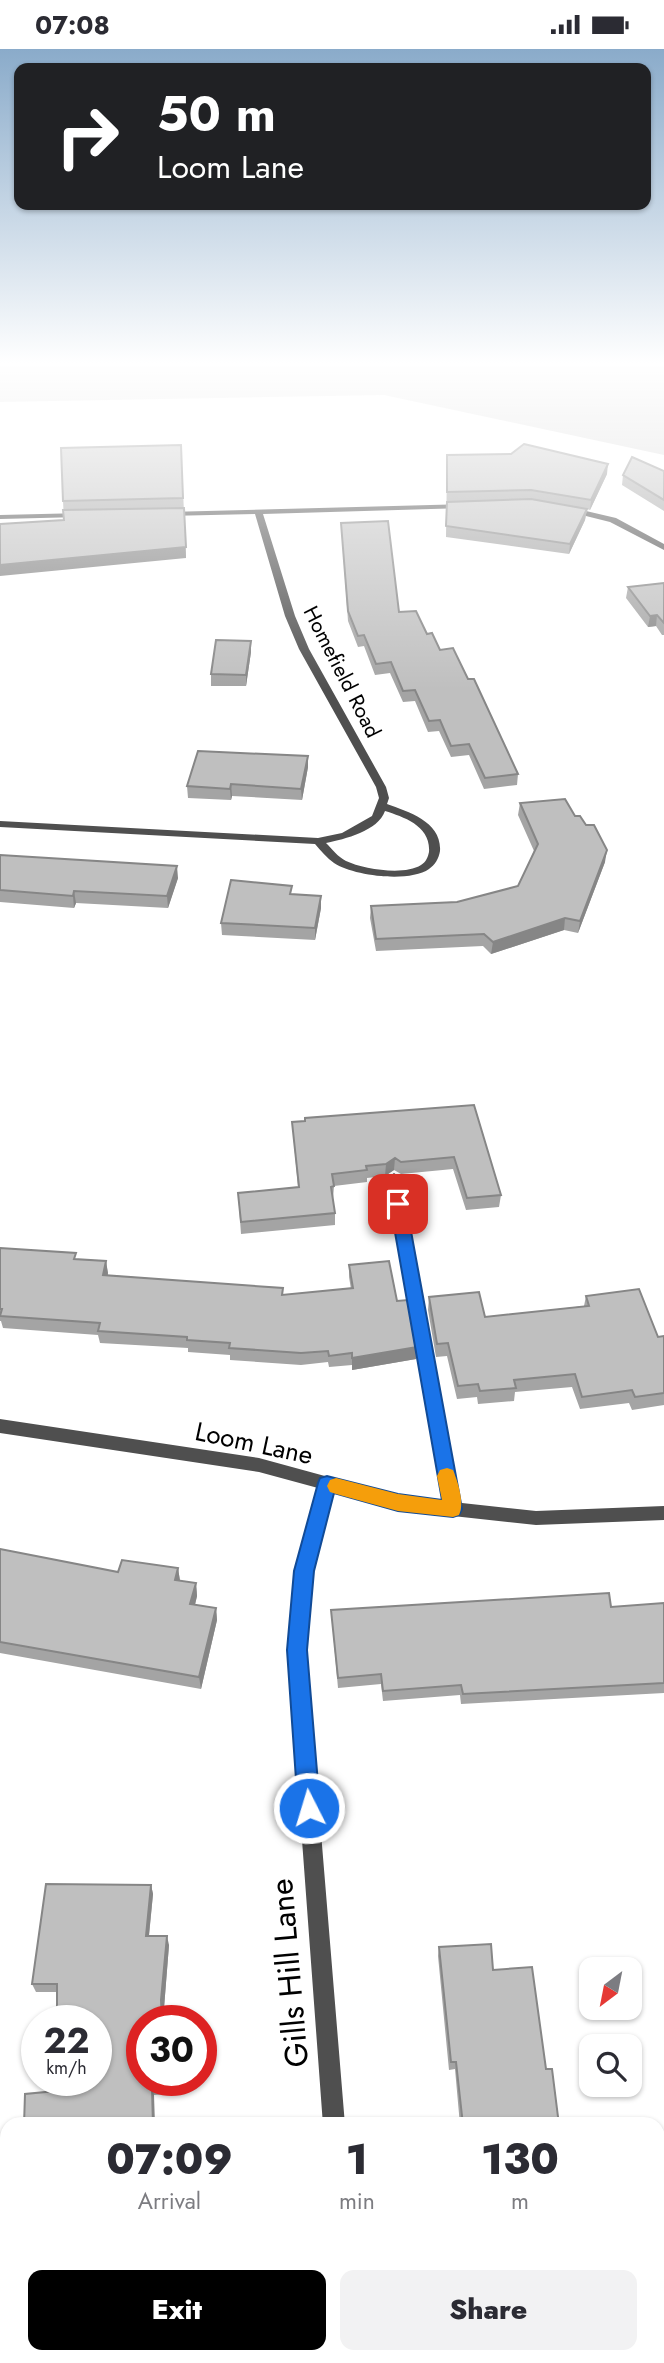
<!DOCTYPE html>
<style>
:root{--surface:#fff;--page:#f2f2f3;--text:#2b2b33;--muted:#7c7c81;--accent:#000}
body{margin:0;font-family:Jost,sans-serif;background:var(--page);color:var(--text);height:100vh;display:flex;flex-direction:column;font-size:26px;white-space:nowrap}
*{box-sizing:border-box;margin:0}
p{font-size:23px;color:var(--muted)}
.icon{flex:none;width:38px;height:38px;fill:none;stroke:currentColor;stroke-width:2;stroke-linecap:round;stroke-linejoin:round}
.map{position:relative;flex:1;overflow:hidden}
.panel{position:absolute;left:0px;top:2068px;width:665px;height:247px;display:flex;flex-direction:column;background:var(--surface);border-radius:21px 21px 0 0;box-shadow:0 2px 5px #0004}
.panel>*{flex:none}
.guide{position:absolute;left:14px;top:14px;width:637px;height:147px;border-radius:14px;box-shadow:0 2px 5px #0004;background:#202124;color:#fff;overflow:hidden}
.needle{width:46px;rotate:212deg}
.controls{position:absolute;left:579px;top:1908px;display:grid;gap:14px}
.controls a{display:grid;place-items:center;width:63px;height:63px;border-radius:14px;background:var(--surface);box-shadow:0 2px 5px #0004;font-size:35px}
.speed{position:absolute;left:21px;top:1956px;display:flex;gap:14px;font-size:35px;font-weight:700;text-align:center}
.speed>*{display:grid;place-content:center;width:91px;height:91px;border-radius:50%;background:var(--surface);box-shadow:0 2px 5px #0004;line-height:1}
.speed small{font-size:18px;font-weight:400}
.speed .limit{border:10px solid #d22;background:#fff;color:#111}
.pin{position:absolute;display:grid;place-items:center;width:60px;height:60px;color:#fff;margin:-30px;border-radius:14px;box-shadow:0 4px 10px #0006}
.me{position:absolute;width:77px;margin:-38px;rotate:355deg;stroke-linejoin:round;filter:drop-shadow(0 0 5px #0008)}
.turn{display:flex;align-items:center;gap:24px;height:147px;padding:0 28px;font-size:32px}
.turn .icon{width:91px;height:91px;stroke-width:2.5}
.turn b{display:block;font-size:49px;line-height:60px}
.eta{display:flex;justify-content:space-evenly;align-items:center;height:119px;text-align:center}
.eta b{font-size:42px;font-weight:800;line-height:49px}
.action{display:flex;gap:14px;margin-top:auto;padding:14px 28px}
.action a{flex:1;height:80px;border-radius:14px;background:var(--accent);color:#fff;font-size:28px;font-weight:800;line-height:80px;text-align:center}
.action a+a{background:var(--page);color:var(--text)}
.status{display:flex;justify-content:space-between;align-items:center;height:49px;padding:0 35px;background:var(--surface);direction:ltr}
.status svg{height:19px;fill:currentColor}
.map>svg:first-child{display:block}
.green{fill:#d6d6d6}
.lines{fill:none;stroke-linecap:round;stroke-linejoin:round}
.lane{fill:#4f4f4f;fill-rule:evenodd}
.street{fill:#4f4f4f;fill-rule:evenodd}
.wall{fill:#a4a4a4}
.shaded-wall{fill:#868686}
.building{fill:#bfbfbf;stroke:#868686;stroke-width:2}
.route{fill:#1a73e8;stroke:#114b97;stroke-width:2}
.slow{fill:#f59e0b}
.labels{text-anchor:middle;stroke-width:7;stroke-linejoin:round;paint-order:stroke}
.far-street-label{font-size:21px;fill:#000;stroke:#fff}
.street-label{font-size:26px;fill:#000;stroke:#fff}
.near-street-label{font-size:32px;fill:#000;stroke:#fff}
</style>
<div class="status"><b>07:08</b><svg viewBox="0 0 49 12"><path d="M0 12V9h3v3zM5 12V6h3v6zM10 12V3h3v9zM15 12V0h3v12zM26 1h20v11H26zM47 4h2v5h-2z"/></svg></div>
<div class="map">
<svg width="664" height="2314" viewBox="0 0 664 2314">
<rect width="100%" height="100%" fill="#fff"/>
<path class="green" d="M0,317H664V406L384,346L0,353Z"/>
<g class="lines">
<path class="lane" d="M394,1124L401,1129L461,1460L459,1465L453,1467L447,1465L445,1460L387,1129Z
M7,2150V2172L0,2173V2151Z"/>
<path class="street" d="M468,455V459H465L263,465L295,567L309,600L386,738L389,749L387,755C409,763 442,773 440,802C439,809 435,816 429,820C409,834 354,827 334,814C327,809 321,802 315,795L0,778V772L318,789L342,784L372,767L379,749L376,738L299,600L285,567L255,465L167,467L163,465L167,463ZM385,762C404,768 431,777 429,803C428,808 426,813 421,816C404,827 363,820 346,812C338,808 332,800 326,794C345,790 378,782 385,762Z
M569,458L616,469L664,495V501L610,473L566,462V458Z
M83,464V468H80L0,470V466Z
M0,1370L259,1409L398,1447L536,1462L664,1457V1471L536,1476L398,1461L333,1443L313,1522L306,1601L345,2076H323L288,1601L295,1522L318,1439L259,1423L0,1384Z
M344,2308H368V2314H344Z"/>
</g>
<path class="wall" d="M181,396L186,509L64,471L63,452Z
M447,416L607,425L590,461L587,460L585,471L569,505L446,488Z
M664,422V462L622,436L623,426Z
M341,474L399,563L427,585L440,601L468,630L518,725L517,736L484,740L469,706L451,708L439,682L428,683L415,652L403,653L390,624L375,626L364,597L358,598L348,572Z
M664,534V586H662L656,577L648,578L626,549L628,538Z
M251,592V603L246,637H211V625Z
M308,707V718L302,751L232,747L231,751L188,749L187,737Z
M520,754L575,767L605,813L578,884L564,881L491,905L483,897L376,902L370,869L371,857L457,853L518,837L534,802L518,766Z
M0,806L178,829L168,859L76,854L74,859L0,853Z
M292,845L321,847V859L315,891L222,886L221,874Z
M474,1056L501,1146L499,1158L466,1161L453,1120L401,1125L394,1121L385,1127L367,1129V1133L334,1137L333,1150L335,1164V1176L241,1185L238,1144L298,1138L292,1073Z
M0,1199L77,1210L106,1212L108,1226L283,1239V1246L351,1240L349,1228V1216L397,1252L417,1298L416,1310L352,1321V1316L329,1318L328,1313L301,1316L230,1311V1306L188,1303V1299L100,1294L98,1286L3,1279L1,1272H0Z
M586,1247L658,1288L664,1287V1356L632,1361L629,1354L580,1360L572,1338L515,1343L514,1352L478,1355L477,1348L457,1350L447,1307L436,1308L428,1261L429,1248L485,1268L584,1257Z
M0,1500L118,1523L178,1519L180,1532L196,1534L197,1547L195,1556L216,1559L217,1571L201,1640L0,1604Z
M664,1554V1646V1644L461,1655L460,1646L383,1652L381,1635L338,1639L331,1561L611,1558Z
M151,1836L153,1845L149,1887L169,1896L164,1959L142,2032H167V2045L154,2046L56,2042L57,1943H36L32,1935Z
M439,1898L493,1921L546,2020L559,2076H460L455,2020L449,2021L438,1907Z
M487,2308H591L502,2314H488Z"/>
<path class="shaded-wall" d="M608,415L607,425L590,461L591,451Z
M184,459L186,509L0,527V516Z
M587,460L585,471L569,505L570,495Z
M657,566L656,577L648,578L650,567Z
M251,592V603L246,637V626Z
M308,707V718L302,751L301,740Z
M231,735L232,747L231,751L230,740Z
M607,801L605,813L578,884L580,872Z
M177,817L178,829L168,859L167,847Z
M74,842L76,854L74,859L73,847Z
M321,847V859L315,891V879Z
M565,869L564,881L491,905L493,893Z
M395,1109L394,1121L385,1127L386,1115Z
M106,1212L108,1224L105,1238L103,1226Z
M417,1298L416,1310L352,1321V1309Z
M178,1519L180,1532L175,1531Z
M196,1534L197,1547L192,1567L190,1555Z
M216,1559L217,1571L201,1640L199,1628Z
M151,1836L153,1845L148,1895L146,1887Z
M167,1887L169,1896L164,1959V1972H162L161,1951Z
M152,2039L154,2046L155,2076H153Z"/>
<path class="building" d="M524,395L608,415L591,451L531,441L447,443V406L511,405Z
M181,396L183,449L63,452L61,399Z
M632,408L664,422V451L623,426Z
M531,450L587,460L570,495L446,477L447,453Z
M184,459L186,498L0,516V475L64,471L63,461Z
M388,472L399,563L416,562L427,585L432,584L440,601L453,599L468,630H474L518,725L485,729L469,695L451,697L440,671L429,672L415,641L403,642L391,613L376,615L364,586L358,587L348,562L341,474Z
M664,534V574L657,566L650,567L628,538Z
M216,591L251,592L246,626L211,625Z
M198,702L308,707L301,740L231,735L230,740L187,737Z
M565,750L575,767H580L586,776H594L607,801L580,872L565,869L493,893L484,885L376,890L371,857L457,853L518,837L538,795L520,754Z
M0,806L177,817L167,847L74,842L73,847L0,841Z
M231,831L292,837L290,845L321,847L315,879L221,874Z
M474,1056L501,1146L467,1149L454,1108L401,1113L395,1109L386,1115L366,1117L367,1121L332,1125L334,1137L331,1138L335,1164L241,1173L238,1144L299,1138L292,1073L305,1072V1069Z
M0,1199L76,1204L74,1210L106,1212L103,1226L283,1239L282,1246L353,1239L349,1216L389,1212L397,1252L408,1251L417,1298L352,1309V1304L329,1307L328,1302L301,1304L229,1299L230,1294L187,1291V1288L98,1282L100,1274L0,1267L2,1260H0Z
M639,1240L658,1288L664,1287V1344L635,1348L632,1341L582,1348L575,1325L514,1331L516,1339L480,1342L478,1335L458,1337L448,1294L437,1295L429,1248L479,1243L485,1268L589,1257L586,1247Z
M0,1500L118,1523L122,1511L178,1519L175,1531L196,1534L190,1555L216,1559L199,1628L0,1593Z
M609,1544L611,1558L664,1554V1634L463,1645L461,1636L383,1642L381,1625L338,1629L331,1561Z
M46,1835L151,1836L146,1887H167L161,1951L162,1972H142V2032H165V2037L152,2039L153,2076H24L25,2045L56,2042V2032H96V1972H57V1935H32Z
M491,1895L493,1921L532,1918L546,2020H552L559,2076H463L456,2013H451L439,1898Z
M7,2189V2270L4,2271L6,2190Z
M34,2308H156V2314H34Z
M490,2308H528L490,2311Z"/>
<linearGradient id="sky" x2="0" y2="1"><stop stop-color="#8aabca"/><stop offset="0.49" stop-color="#fff"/><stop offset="1" stop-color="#fff" stop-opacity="0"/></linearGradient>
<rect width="664" height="641" fill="url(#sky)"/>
<path class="route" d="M398,1149L406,1155L462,1460L459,1466L453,1468L398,1462L334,1444L314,1522L307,1601L320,1759L317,1767L309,1770L302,1767L298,1759L287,1601L294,1522L318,1434L320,1429L327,1427L398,1445L442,1451L390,1155Z"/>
<path class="slow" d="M447,1419L453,1421C458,1433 465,1455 459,1466L453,1468L398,1462L336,1445L330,1443L327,1437L330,1431L336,1429L398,1445L442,1451L437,1427L440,1421Z"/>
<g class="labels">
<g class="far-street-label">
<text transform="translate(342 623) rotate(63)" y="7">Homefield Road</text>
</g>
<g class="street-label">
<text transform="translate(254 1394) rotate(12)" y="9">Loom Lane</text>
</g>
<g class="near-street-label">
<text transform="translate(289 1924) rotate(-95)" y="11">Gills Hill Lane</text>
</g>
</g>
</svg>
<div class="controls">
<a><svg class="needle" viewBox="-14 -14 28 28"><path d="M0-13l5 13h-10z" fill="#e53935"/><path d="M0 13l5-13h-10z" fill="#7c7c81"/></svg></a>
<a><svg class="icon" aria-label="search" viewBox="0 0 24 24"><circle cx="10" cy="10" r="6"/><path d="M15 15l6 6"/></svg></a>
</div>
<div class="speed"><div>22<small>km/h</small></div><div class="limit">30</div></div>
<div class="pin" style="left:398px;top:1155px;background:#d93025"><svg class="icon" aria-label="arrive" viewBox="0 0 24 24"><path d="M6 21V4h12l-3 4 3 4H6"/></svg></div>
<svg class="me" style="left:309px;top:1759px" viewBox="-20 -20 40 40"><circle r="17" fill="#1a73e8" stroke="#fff" stroke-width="3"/><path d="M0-11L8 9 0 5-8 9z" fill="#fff"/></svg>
<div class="guide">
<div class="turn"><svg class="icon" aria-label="right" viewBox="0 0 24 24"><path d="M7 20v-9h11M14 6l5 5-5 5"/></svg><div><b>50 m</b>Loom Lane</div></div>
</div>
<section class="panel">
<div class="eta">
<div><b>07:09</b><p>Arrival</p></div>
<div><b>1</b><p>min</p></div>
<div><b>130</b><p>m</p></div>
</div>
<div class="action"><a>Exit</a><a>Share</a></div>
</section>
</div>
